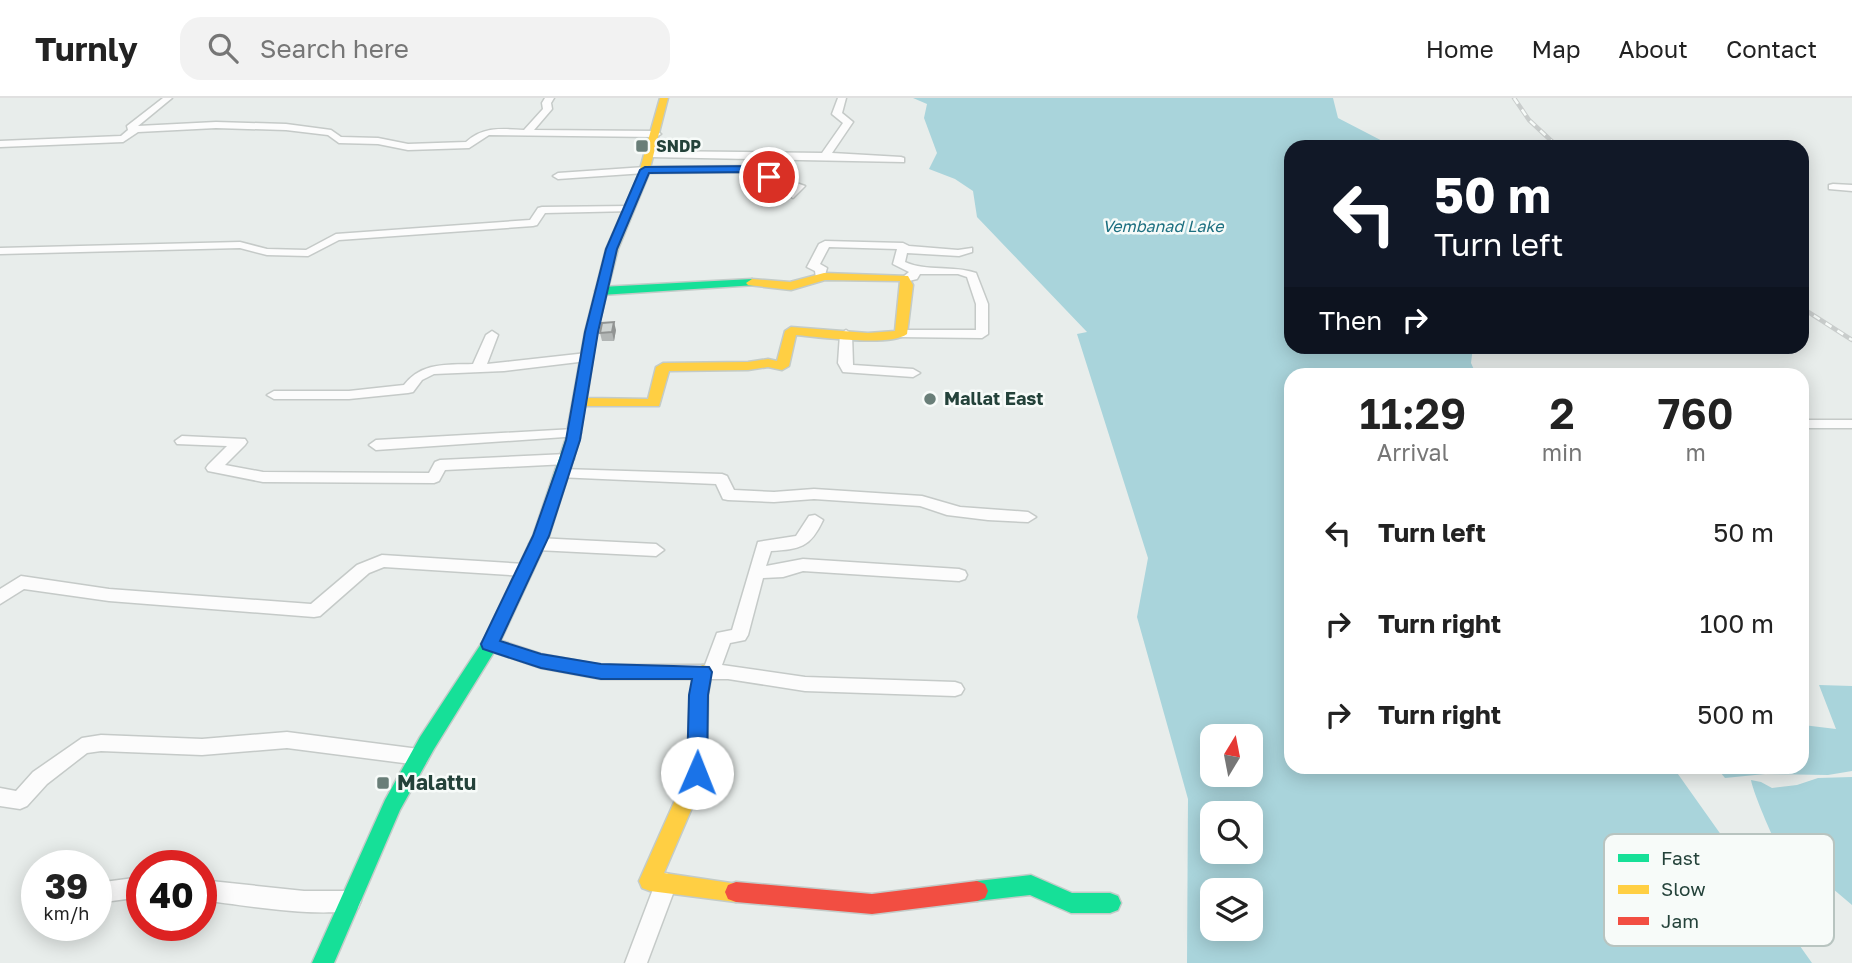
<!DOCTYPE html>
<style>
:root{--surface:#fff;--page:#f2f2f2;--text:#222;--muted:#767676;--line:#e0e0e0}
body{margin:0;font-family:"Golos Text",sans-serif;background:var(--page);color:var(--text);height:100vh;display:flex;flex-direction:column;font-size:26px;white-space:nowrap}
*{box-sizing:border-box;margin:0}
p{font-size:23px;color:var(--muted)}
.icon{flex:none;width:38px;height:38px;fill:none;stroke:currentColor;stroke-width:2;stroke-linecap:round;stroke-linejoin:round}
.map{position:relative;flex:1;overflow:hidden}
.drawer{position:absolute;left:1284px;top:270px;width:525px;height:406px;display:flex;flex-direction:column;background:var(--surface);border-radius:21px;box-shadow:0 4px 18px #0003}
.drawer>*{flex:none}
.guide{position:absolute;left:1284px;top:42px;width:525px;height:214px;border-radius:21px;box-shadow:0 4px 18px #0003;background:#111827;color:#fff;overflow:hidden}
.needle{width:46px;rotate:10deg}
.fabs{position:absolute;left:1200px;top:626px;display:grid;gap:14px}
.fabs a{display:grid;place-items:center;width:63px;height:63px;border-radius:14px;background:var(--surface);box-shadow:0 4px 18px #0003;font-size:35px}
.speed{position:absolute;left:21px;top:752px;display:flex;gap:14px;font-size:35px;font-weight:700;text-align:center}
.speed>*{display:grid;place-content:center;width:91px;height:91px;border-radius:50%;background:var(--surface);box-shadow:0 4px 18px #0003;line-height:1}
.speed small{font-size:18px;font-weight:400}
.speed .limit{border:10px solid #d22;background:#fff;color:#111}
.pin{position:absolute;display:grid;place-items:center;width:60px;height:60px;color:#fff;margin:-30px;border:4px solid #fff;border-radius:50%;box-shadow:0 2px 7px #0007}
.me{position:absolute;width:77px;margin:-38px;rotate:1deg;stroke-linejoin:round;filter:drop-shadow(0 0 5px #0008)}
.turn{display:flex;align-items:center;gap:24px;height:147px;padding:0 35px;font-size:32px}
.turn .icon{width:91px;height:91px;stroke-width:2.5}
.turn b{display:block;font-size:49px;line-height:60px}
.then{display:flex;align-items:center;height:66px;padding:0 35px;background:#0003;gap:14px;font-size:26px}
.eta{display:flex;justify-content:space-evenly;align-items:center;height:119px;text-align:center}
.eta b{font-size:42px;font-weight:600;line-height:49px}
ul{padding:0;list-style:none}
li{display:flex;align-items:center;gap:21px;height:91px;padding:0 35px}
li div{flex:1}
li b{display:block;font-size:26px}
li em{font-style:normal}
header{display:flex;align-items:center;gap:42px;box-sizing:border-box;height:98px;padding:0 35px;background:var(--surface);border-bottom:2px solid var(--line)}
header strong{font-size:33px}
nav{display:flex;gap:38px;margin-inline-start:auto;font-size:24px}
.search{width:490px;height:63px;background:var(--page);display:flex;align-items:center;gap:18px;box-sizing:border-box;padding:0 24px;border-radius:21px;color:var(--muted);font-size:26px}
.map>svg:first-child{display:block}
.water{fill:#a9d4db;fill-rule:evenodd}
.lines{fill:none;stroke-linecap:round;stroke-linejoin:round}
.street-casing{stroke:#c5cac8;stroke-width:3}
.fast-casing{stroke:#c3cbc8;stroke-width:3}
.slow-casing{stroke:#c3cbc8;stroke-width:3}
.jam-casing{stroke:#c3cbc8;stroke-width:3}
.street{fill:#fcfcfc;fill-rule:evenodd}
.fast{fill:#16e098;fill-rule:evenodd}
.slow{fill:#ffcf43;fill-rule:evenodd}
.jam{fill:#f24e42;fill-rule:evenodd}
.rail-casing{stroke:#c9cdcc;stroke-width:4.5}
.rail{stroke:#f7fbf9;stroke-width:2.5;stroke-dasharray:7;stroke-linecap:butt}
.wall{fill:#b2b6b5}
.shaded-wall{fill:#919493}
.building{fill:#cfd4d2;stroke:#919493;stroke-width:2}
.route{fill:#1a73e8;stroke:#114b97;stroke-width:2}
.poi-dot{fill:#697e78;stroke:#f7fbf9;stroke-width:2.5}
.labels{text-anchor:middle;stroke-width:5;stroke-linejoin:round;paint-order:stroke}
.far-poi-label{font-size:16px;font-weight:bold;fill:#24423a;stroke:#f7fbf9;text-anchor:start}
.far-water-label{font-size:16px;font-style:italic;fill:#1c6f80;stroke:#f7fbf9}
.poi-label{font-size:18px;font-weight:bold;fill:#24423a;stroke:#f7fbf9;text-anchor:start}
.near-poi-label{font-size:21px;font-weight:bold;fill:#24423a;stroke:#f7fbf9;text-anchor:start}
.key{fill:#f7fbf9;stroke:#b8c4c0;stroke-width:2}
.key-label{font-size:19px;fill:#24423a}
</style>
<header>
<strong>Turnly</strong>
<div class="search"><svg class="icon" aria-label="search" viewBox="0 0 24 24"><circle cx="10" cy="10" r="6"/><path d="M15 15l6 6"/></svg>Search here</div>
<nav><a>Home</a><a>Map</a><a>About</a><a>Contact</a></nav>
</header>
<div class="map">
<svg width="1852" height="865" viewBox="0 0 1852 865">
<rect width="100%" height="100%" fill="#e8edeb"/>
<path class="water" d="M913,0H1333L1338,20L1394,49H1292V248L1473,249L1471,265L1476,276H1292V668L1673,669L1812,865H1187L1188,701L1137,519L1148,460L1077,236L1087,234L977,119L973,93L955,81L929,71L937,55L924,20L927,6ZM1213,639H1251V677H1213ZM1213,716H1251V754H1213ZM1213,793H1251V831H1213Z
M1819,587L1852,588V673L1828,677L1765,676L1725,680L1716,669L1802,668L1803,627L1836,631Z
M1852,679V807L1826,785C1817,785 1807,790 1799,785C1789,780 1753,696 1751,682L1761,684L1772,690L1797,687L1818,680Z"/>
<g class="lines">
<defs>
<path id="street" d="M163,0H172L138,28L216,24L286,26L331,32L341,39L378,40L408,46L466,44C484,28 502,31 524,32L543,11L542,5L545,0H554L551,5L552,11L534,32L656,33L661,36L656,39L489,37L469,50L408,52L378,46L339,45L328,37L286,32L216,30L138,34L123,44L0,49V43L121,38L128,32L127,28Z
M838,0H846L842,15L853,24L832,55L901,59L904,60V64L650,59L645,56L650,53L822,55L843,25L832,16Z
M757,68L773,77L805,88L793,100L788,97L794,89L765,81L755,74L645,75L558,81L553,78L558,75L645,69Z
M1833,86L1852,87V93L1829,91V87Z
M629,108L633,109V113L545,115L537,127L533,128L339,142L308,158L267,157L240,150L0,156V150L240,144L267,151L306,152L336,136L530,122L538,110L542,109Z
M825,143L903,145L909,148L958,152L972,150V154L959,158L907,155L905,164C927,174 953,167 976,175L988,206V236L982,240L897,239V233L901,232H976V206L967,179L958,176H920L917,181L909,183L903,179L909,174L893,166L897,151L829,149L820,166L827,170L824,180H816L815,173L807,169L819,146Z
M846,232L852,236L853,267L913,271L920,275L913,279L843,274L838,265L840,236Z
M492,233L498,237L487,266L587,255L593,259L587,263L504,273L434,276L422,282L413,294L408,295L349,301H274L267,297L274,293H349L404,287C422,264 446,267 473,266L486,237Z
M1802,322H1852V330H1802Z
M574,331L581,335L579,338L376,352L369,347L376,342Z
M182,338L245,341L247,344L245,347L225,367L263,374L429,375L435,364L440,362L567,356L574,361L567,366L445,372L439,383L434,385L263,384L208,373L206,370L208,367L227,348L177,346L175,343Z
M562,371L722,376L727,378L734,392L774,394L814,391L922,398L960,409L1028,414L1036,419L1028,424L988,422L947,417L920,408L814,401L774,404L728,402L723,401L716,386L557,379L555,376Z
M815,417L823,422C810,450 800,451 771,453L766,468L803,461L959,471L965,473L967,477L965,481L959,483L803,473L783,479L763,480L748,537L745,542L730,545L722,567L805,579L955,584L961,586L964,591L961,596L955,598L805,593L728,581H601L541,570L484,551L481,546L484,541L490,539L541,556L601,567H705L717,535L732,532L758,444L796,438L809,418Z
M537,440L656,446L664,452L656,458L537,452L529,446Z
M382,457L525,466L531,468L533,472L531,476L525,478L384,469L369,475L320,518L314,519L109,503L24,491L0,506V491L21,478L109,491L311,506L357,467Z
M287,634L419,651L426,653L429,659L426,665L419,667L287,650L202,657L101,653L87,655L47,686L27,708L20,711L0,708V690L16,693L33,674L82,640L101,637L202,641Z
M666,775L674,778L677,785L647,865H625L658,778Z
M142,779V799L96,805V785Z
M201,782L304,793H350L358,796L361,803L358,810C328,822 236,806 201,802Z"/>
<path id="fast" d="M752,181L758,185L756,187L601,197L595,193L601,189Z
M573,336L580,340L549,438L499,546L434,651L400,712L334,865H312L385,702L420,639L483,543L533,438L566,340Z
M1031,777L1072,795H1110L1118,798L1121,805L1118,812L1110,815H1071L1030,797L977,803L969,800L966,793L969,786L977,783Z"/>
<path id="slow" d="M660,0H668L648,78L618,151L597,234L587,300L648,301L656,269L663,265L748,264L768,261L777,263L785,233L791,229L868,235L895,233L900,183L825,182L791,192L748,187L746,185L752,181L790,184L824,175L908,178L913,187L907,236C890,249 820,239 796,237L789,268L782,272L768,269L748,272L669,273L659,308H585L580,340L573,344L566,340L585,234L606,151L638,78Z
M703,567L709,569L712,574L708,596L707,675L664,775L744,787L747,794L744,801L736,804L650,793L642,790L639,783L687,675L690,596L697,569Z"/>
<path id="jam" d="M977,783L985,786L988,793L985,800L977,803L872,816L736,804L728,801L725,794L728,787L736,784L872,796Z"/>
</defs>
<use href="#street" class="street-casing"/>
<use href="#fast" class="fast-casing"/>
<use href="#slow" class="slow-casing"/>
<use href="#jam" class="jam-casing"/>
<use href="#street" class="street"/>
<use href="#fast" class="fast"/>
<use href="#slow" class="slow"/>
<use href="#jam" class="jam"/>
<defs>
<path id="rail" d="M1514,0L1529,22L1558,49
M1802,210L1852,242"/>
</defs>
<use href="#rail" class="rail-casing"/>
<use href="#rail" class="rail"/>
</g>
<path class="wall" d="M616,232L614,243H602L600,235Z"/>
<path class="shaded-wall" d="M614,224L616,232L614,243L612,234Z"/>
<path class="building" d="M614,224L612,234L600,235L602,225Z"/>
<path class="route" d="M757,68L774,79L769,82L754,74L649,75L617,151L598,234L580,342L549,438L500,543L541,556L601,566L709,569L712,574L708,597L707,675L704,681L697,684L690,681L687,675L689,597L692,581H601L541,570L483,551L481,546L533,438L560,361L566,342L585,234L606,151L640,72L645,69Z"/>
<g class="poi-dot">
<rect x="635" y="41" width="14" height="14" rx="3.5"/>
<circle cx="930" cy="301" r="7"/>
<rect x="376" y="678" width="14" height="14" rx="3.5"/>
</g>
<g class="labels">
<g class="far-poi-label">
<text x="656" y="54">SNDP</text>
</g>
<g class="far-water-label">
<text x="1163" y="134">Vembanad Lake</text>
</g>
<g class="poi-label">
<text x="944" y="307">Mallat East</text>
</g>
<g class="near-poi-label">
<text x="397" y="692">Malattu</text>
</g>
</g>
<rect x="1604" y="736" width="230" height="112" rx="10" class="key"/>
<rect x="1618" y="756" width="31" height="8" fill="#16e098"/>
<rect x="1618" y="787" width="31" height="9" fill="#ffcf43"/>
<rect x="1618" y="819" width="31" height="8" fill="#f24e42"/>
<g class="key-label">
<text x="1661" y="767">Fast</text>
<text x="1661" y="798">Slow</text>
<text x="1661" y="830">Jam</text>
</g>
</svg>
<div class="fabs">
<a><svg class="needle" viewBox="-14 -14 28 28"><path d="M0-13l5 13h-10z" fill="#e53935"/><path d="M0 13l5-13h-10z" fill="#767676"/></svg></a>
<a><svg class="icon" aria-label="search" viewBox="0 0 24 24"><circle cx="10" cy="10" r="6"/><path d="M15 15l6 6"/></svg></a>
<a><svg class="icon" aria-label="layers" viewBox="0 0 24 24"><path d="M12 4l9 5-9 5-9-5zM3 14l9 5 9-5"/></svg></a>
</div>
<div class="speed"><div>39<small>km/h</small></div><div class="limit">40</div></div>
<div class="pin" style="left:769px;top:79px;background:#d93025"><svg class="icon" aria-label="arrive" viewBox="0 0 24 24"><path d="M6 21V4h12l-3 4 3 4H6"/></svg></div>
<svg class="me" style="left:697px;top:675px" viewBox="-20 -20 40 40"><circle r="19" fill="#fff"/><path d="M0-13L10 11 0 6-10 11z" fill="#1a73e8"/></svg>
<div class="guide">
<div class="turn"><svg class="icon" aria-label="left" viewBox="0 0 24 24"><path d="M17 20v-9H6M10 6l-5 5 5 5"/></svg><div><b>50 m</b>Turn left</div></div>
<div class="then">Then<svg class="icon" aria-label="right" viewBox="0 0 24 24"><path d="M7 20v-9h11M14 6l5 5-5 5"/></svg></div>
</div>
<section class="drawer">
<div class="eta">
<div><b>11:29</b><p>Arrival</p></div>
<div><b>2</b><p>min</p></div>
<div><b>760</b><p>m</p></div>
</div>
<ul>
<li><svg class="icon" aria-label="left" viewBox="0 0 24 24"><path d="M17 20v-9H6M10 6l-5 5 5 5"/></svg><div><b>Turn left</b></div><em>50 m</em></li>
<li><svg class="icon" aria-label="right" viewBox="0 0 24 24"><path d="M7 20v-9h11M14 6l5 5-5 5"/></svg><div><b>Turn right</b></div><em>100 m</em></li>
<li><svg class="icon" aria-label="right" viewBox="0 0 24 24"><path d="M7 20v-9h11M14 6l5 5-5 5"/></svg><div><b>Turn right</b></div><em>500 m</em></li>
</ul>
</section>
</div>
